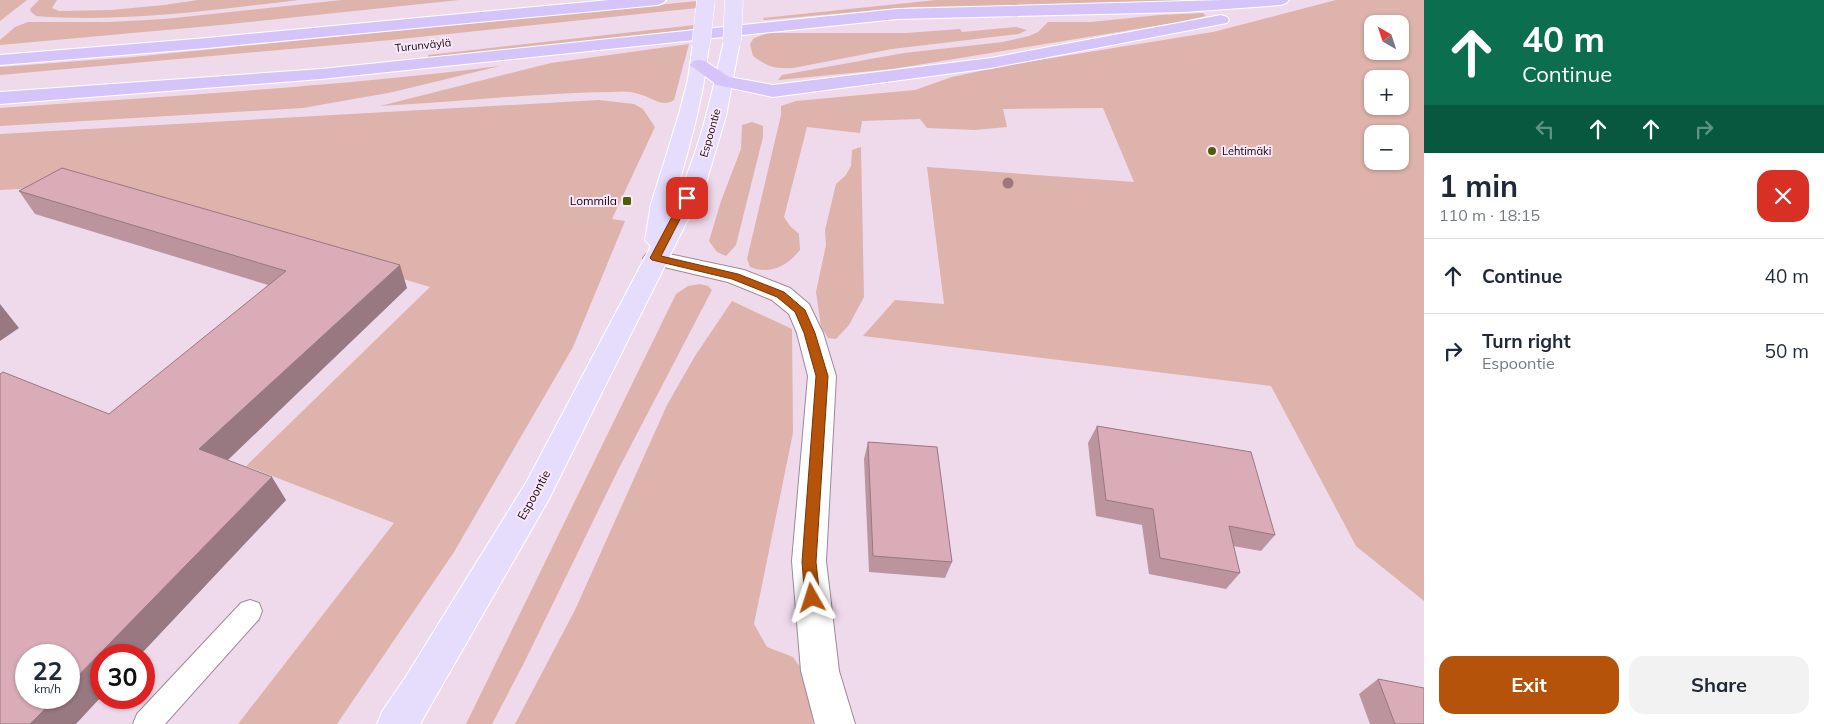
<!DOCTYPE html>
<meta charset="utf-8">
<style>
:root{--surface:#fff;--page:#f2f2f3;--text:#1f2937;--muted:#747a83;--line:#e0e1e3;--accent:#b45309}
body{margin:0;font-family:Mulish,sans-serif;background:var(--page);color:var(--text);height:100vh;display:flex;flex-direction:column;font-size:19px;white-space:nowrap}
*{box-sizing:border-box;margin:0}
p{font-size:16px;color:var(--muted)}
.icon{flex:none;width:28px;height:28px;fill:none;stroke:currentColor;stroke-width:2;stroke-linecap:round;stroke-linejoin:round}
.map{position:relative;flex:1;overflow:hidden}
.details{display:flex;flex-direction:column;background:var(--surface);width:400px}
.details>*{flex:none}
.hud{background:#0b6e4f;color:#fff;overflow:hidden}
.needle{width:32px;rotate:321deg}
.controls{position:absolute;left:1364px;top:15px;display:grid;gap:10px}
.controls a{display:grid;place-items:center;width:45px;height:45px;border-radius:10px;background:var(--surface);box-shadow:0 1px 4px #0004;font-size:25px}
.speed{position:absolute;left:15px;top:644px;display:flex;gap:10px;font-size:25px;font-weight:700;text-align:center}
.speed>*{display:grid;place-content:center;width:65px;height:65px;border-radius:50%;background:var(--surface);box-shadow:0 1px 4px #0004;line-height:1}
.speed small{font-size:12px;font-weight:400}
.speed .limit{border:8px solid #d22;background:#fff;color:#111}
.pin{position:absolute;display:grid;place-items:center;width:42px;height:42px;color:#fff;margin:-21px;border-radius:10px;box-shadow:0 2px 8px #0006}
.me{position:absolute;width:55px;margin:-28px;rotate:354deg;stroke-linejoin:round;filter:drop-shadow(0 0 4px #0008)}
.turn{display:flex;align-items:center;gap:18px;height:105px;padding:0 15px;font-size:22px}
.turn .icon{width:65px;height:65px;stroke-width:2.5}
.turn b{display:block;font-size:35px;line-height:42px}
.lanes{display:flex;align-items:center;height:48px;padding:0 15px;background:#0003;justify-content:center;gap:25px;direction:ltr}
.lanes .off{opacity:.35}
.round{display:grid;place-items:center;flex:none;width:52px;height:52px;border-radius:15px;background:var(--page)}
.headline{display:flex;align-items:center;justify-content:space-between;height:85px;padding:0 15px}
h1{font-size:30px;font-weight:700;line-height:38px}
.action{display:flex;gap:10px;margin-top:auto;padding:10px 15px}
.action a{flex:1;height:58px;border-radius:15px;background:var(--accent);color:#fff;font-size:20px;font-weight:700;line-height:58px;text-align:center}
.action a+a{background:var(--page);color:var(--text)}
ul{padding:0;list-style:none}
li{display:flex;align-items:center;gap:15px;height:75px;padding:0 15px;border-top:1px solid var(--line)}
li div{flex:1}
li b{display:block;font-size:19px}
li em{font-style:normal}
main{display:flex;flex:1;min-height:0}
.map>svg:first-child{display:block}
.green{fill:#ddb3ab;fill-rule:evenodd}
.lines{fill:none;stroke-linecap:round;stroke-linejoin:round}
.lane-casing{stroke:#9b8899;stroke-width:2}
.street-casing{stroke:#9b8899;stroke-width:2}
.primary-casing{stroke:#fff;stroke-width:2}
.highway-casing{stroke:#fff;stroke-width:2}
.lane{fill:#fff;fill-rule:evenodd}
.street{fill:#fff;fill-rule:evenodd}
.primary{fill:#e6dcfc;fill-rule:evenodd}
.highway{fill:#d5c4fa;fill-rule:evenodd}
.primary-bridge-casing{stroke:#fff;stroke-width:19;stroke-linecap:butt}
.primary-bridge{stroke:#e6dcfc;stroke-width:18}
.tree{fill:#9f7679}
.wall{fill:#bb949e}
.shaded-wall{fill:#987881}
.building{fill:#d9acb8;stroke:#987881}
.route{fill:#b45309;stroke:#753606}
.poi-dot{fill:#4e6007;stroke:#fce7f9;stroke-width:2}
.labels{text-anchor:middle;stroke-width:4;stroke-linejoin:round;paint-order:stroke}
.far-street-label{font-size:11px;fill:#10090f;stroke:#fce7f9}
.far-poi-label{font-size:11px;fill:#10090f;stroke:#fce7f9;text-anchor:start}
.poi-label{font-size:12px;fill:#10090f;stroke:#fce7f9;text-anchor:end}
.street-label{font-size:12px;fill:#10090f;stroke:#fce7f9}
</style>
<main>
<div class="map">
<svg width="1424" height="724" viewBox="0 0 1424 724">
<rect width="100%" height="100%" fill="#efdaec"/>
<path class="green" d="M0,0H27L0,21Z
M39,0H57L52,8L59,11L111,10L164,5L198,0H299C213,10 124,23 36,16L31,12L30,9Z
M342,0H459L221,25L0,45V40L15,27L28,22H109L165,19Z
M936,0H1222L1151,4L915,7L764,20L763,18Z
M1336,0H1424V601L1356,546L1271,386L863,336L895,300L944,304L927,167L1134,182L1103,108L1003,109L1007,127L975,130L927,128L920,119L862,121L860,133L807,127L784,217L790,226L799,234L800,250C787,266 771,275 750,267L747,259L781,115V106L796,101L915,90L952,77L1008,65L1213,32ZM1372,24H1400V51H1372ZM1372,79H1400V106H1372ZM1372,134H1400V161H1372Z
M697,1V8L391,40L0,75V67L133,57Z
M1203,13L1206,16L1180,22L893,69L778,80L782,75L904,53L1003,42L1029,36L1038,32L1048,22H1091L1160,15Z
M695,25V29L498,52L428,57V55Z
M1016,27L1027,30L1019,34L892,49L793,68C774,69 768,67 753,56L750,44L754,38L768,33H906L960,29L962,32Z
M689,44L674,100C662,108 653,98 642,95C632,91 622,91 612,92C535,93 457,102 380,106L551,63Z
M500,66L393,92L303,108L0,126V108C167,96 334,87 500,66Z
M599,100L634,104L643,109L655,127L612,219L625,221L573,347L454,552L337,724H238L394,523L246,466L430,287L88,185L0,190V134Z
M752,122L763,126V137L736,245L726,256L717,252L709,241L721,201L741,149L742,125Z
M861,147L864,297L849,325L836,339L828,338L821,327L816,292L826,245L825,230L836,184L846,175L851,166L852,150Z
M700,284L708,286L712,290L617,472L525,661L492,724H466L676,294L688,286Z
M732,301L792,329L793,433L754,624L767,647L793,657L808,678L813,724H515L575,610L667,405L695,356Z"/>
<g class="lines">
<defs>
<path id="lane" d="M250,600L259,603L262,611L259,619L165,724H133L137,714L241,603Z"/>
<path id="street" d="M655,251L744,270L790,288L809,304L823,333L836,376L826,561L839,671L855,724H815L801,671L792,561L808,376L797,333L789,314L772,300L728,282L647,263L643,258L647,253Z"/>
<path id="primary" d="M732,36L738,37L740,41L726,116L706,183L549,499L420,724H377L383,710L405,678L527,481L651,246L645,240L651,204L679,114L688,79L693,44L695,40H707L709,44C704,99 688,151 673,204C700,154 711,96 724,41L726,37Z"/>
<path id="highway" d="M609,0H666L663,3L658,5L207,48L0,65V55L207,38Z
M1223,0H1289L1286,3L1281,5L1185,12L897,19L321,79L0,104V92L321,69L897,9Z
M1221,15L1227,17L1229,20L1227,23L991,68L773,97L717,85L690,65L693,61L699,60L705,61L729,77L773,85L991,58Z"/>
</defs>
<use href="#lane" class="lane-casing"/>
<use href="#street" class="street-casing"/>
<use href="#primary" class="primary-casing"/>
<use href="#highway" class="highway-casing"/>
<use href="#lane" class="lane"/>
<use href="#street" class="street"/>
<use href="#primary" class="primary"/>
<use href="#highway" class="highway"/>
<defs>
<path id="primary-bridge" d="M732,41L734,0
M701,44L706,0"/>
</defs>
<use href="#primary-bridge" class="primary-bridge-casing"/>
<use href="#primary-bridge" class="primary-bridge"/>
</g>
<circle class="tree" cx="1008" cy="183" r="5.5"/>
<path class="wall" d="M19,191L407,288L228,460L286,500L140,655H101L268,285L35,214Z
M1097,426L1275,535L1261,551L1233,546L1240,573L1226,589L1149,574L1142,525L1096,516L1088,443Z
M868,442L952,562L945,578L869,572L864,459Z
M1378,679L1424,724H1370L1359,694Z"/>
<path class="shaded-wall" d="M400,265L407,288L215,472L199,449Z
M0,304L19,328L0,341Z
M272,477L286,500L140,655H101V697L76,724H30L56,698H69V685Z"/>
<path class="building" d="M62,168L400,265L199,449L272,477L69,685V655H26V698H56L30,724H0V374L3,372L109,414L286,271L19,191Z
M1097,426L1251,452L1275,535L1229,526L1240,573L1160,558L1153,509L1106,500Z
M868,442L937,447L952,562L873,556Z
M1378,679L1424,688V724H1395Z"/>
<path class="route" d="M683,196H687L691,198L661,256L738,274L784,292L805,310L815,333L828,376L816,562L820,598L818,603L812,605L807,603L805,598L802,562L816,376L804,333L795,312L777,297L732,279L652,260L650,258Z"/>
<g class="poi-dot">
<circle cx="1212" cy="151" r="5"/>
<rect x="622" y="196" width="10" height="10" rx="2.5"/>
</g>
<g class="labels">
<g class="far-street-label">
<text transform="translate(423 45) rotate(-6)" y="4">Turunväylä</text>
<text transform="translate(710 133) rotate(-74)" y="4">Espoontie</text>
</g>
<g class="far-poi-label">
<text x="1222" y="155">Lehtimäki</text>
</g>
<g class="poi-label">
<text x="617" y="205">Lommila</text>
</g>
<g class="street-label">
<text transform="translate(534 495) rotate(-61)" y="4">Espoontie</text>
</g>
</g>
</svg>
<div class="controls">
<a><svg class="needle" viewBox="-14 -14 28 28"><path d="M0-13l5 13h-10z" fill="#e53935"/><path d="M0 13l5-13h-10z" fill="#747a83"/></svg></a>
<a>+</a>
<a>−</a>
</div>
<div class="speed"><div>22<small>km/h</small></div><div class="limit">30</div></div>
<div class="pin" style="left:687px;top:198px;background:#d93025"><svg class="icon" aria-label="arrive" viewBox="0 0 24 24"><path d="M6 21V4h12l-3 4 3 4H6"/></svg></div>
<svg class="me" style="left:812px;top:598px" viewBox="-20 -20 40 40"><path d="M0-17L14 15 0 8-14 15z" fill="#b45309" stroke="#fff" stroke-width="4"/></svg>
</div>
<section class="details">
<div class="hud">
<div class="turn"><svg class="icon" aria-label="ahead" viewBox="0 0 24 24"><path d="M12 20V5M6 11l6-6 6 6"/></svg><div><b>40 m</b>Continue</div></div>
<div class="lanes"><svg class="icon off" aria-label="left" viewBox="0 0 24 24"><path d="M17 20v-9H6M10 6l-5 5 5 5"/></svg><svg class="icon" aria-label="ahead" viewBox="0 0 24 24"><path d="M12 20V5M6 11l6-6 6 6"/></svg><svg class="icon" aria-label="ahead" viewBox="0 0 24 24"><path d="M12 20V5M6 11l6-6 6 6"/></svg><svg class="icon off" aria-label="right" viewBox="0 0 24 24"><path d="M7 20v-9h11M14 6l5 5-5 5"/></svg></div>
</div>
<div class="headline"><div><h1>1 min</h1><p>110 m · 18:15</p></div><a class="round" style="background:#d93025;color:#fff"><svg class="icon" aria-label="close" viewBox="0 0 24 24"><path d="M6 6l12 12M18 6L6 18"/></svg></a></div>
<ul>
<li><svg class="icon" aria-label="ahead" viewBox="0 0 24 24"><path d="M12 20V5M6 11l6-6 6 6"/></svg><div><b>Continue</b></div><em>40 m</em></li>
<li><svg class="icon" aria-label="right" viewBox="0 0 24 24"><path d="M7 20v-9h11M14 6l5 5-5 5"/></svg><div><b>Turn right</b><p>Espoontie</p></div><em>50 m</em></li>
</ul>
<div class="action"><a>Exit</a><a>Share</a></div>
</section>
</main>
